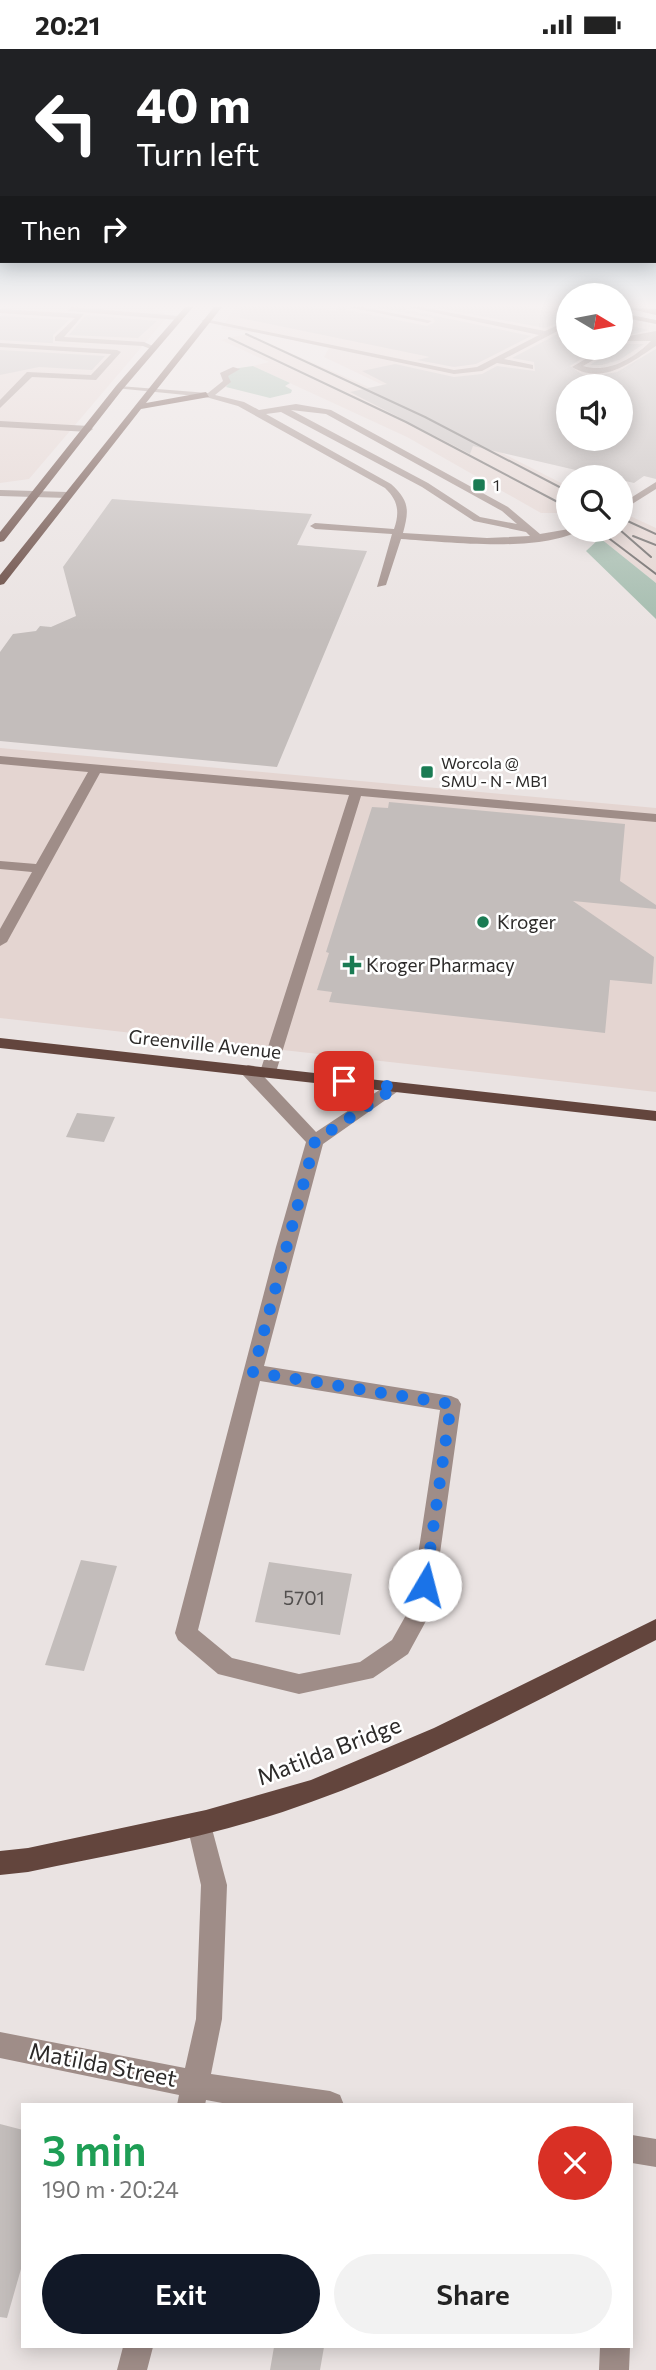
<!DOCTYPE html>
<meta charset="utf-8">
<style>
:root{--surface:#fff;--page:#f2f2f2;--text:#222;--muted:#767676;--accent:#111827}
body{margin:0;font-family:Commissioner,sans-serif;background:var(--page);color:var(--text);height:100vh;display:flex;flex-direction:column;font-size:26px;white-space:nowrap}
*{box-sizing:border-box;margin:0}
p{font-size:23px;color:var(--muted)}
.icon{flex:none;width:38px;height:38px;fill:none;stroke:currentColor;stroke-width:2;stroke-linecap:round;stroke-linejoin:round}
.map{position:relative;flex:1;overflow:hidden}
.drawer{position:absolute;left:21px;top:2054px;width:612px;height:245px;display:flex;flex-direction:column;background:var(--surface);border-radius:0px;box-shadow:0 4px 18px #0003}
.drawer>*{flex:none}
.top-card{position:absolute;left:0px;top:0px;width:656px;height:214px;box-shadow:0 4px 18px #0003;background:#202124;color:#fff;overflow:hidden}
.needle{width:46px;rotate:100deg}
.tools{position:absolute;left:556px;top:234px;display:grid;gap:14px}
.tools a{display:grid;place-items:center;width:77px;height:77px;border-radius:50%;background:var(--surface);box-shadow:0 4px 18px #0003;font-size:35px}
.pin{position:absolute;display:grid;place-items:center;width:60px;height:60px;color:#fff;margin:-30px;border-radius:14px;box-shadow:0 4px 10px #0006}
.me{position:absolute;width:77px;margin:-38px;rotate:8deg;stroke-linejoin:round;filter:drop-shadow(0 0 5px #0008)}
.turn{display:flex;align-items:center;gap:24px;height:147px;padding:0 21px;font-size:32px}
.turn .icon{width:91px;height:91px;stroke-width:2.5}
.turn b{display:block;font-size:49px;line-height:60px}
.then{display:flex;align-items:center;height:66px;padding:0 21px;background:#0003;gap:14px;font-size:26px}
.round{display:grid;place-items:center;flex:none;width:74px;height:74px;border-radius:37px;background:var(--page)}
.summary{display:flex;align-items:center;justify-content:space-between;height:119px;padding:0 21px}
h1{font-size:42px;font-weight:600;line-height:52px;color:#1e9e55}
.action{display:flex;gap:14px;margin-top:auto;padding:14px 21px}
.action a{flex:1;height:80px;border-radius:42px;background:var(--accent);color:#fff;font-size:28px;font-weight:600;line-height:80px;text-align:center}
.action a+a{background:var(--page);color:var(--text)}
.status{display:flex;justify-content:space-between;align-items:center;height:49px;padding:0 35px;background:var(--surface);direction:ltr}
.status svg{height:19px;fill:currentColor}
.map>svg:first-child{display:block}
.built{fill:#e4d5d1}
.green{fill:#a4bcae}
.building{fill:#c3bdbb;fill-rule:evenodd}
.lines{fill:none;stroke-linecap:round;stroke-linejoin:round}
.minor{fill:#9f8d88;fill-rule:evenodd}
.major{fill:#63453d;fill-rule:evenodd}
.highway{fill:#4d2c24;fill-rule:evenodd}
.tram{stroke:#686564;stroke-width:2}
.route{stroke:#1a73e8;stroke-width:12;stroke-dasharray:0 21.6}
.poi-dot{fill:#1a7b53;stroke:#fff;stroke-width:2.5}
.labels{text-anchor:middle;stroke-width:5;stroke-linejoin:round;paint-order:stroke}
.far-poi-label{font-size:16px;fill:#2c2a29;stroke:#fff;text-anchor:start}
.poi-label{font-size:19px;fill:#2c2a29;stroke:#fff;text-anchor:start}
.street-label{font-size:19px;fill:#2c2a29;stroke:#fff}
.near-number-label{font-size:19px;fill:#524f4e}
.near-street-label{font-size:23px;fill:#2c2a29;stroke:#fff}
</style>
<div class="status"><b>20:21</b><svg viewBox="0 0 49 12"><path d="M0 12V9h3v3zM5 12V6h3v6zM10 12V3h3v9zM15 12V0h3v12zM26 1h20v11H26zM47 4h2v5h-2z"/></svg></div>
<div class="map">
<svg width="656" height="2321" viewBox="0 0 656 2321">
<rect width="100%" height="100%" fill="#eae3e2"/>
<path class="built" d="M6,258H151L168,267L29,430L0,434V268L6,263L1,262Z
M235,258H555L569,261V299H621V271L656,277V314L569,338L515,399L324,308L329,299L261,284L221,280Z
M247,285L396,350L569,438V470L559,464H541L407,388L253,317L269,313L221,291Z
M630,467L656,479V534L600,489L611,481H621V474Z
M0,699L656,759V1043L0,969Z"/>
<path class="green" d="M253,317L290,334L285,337L292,341L291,344L270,349L226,338L230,333L227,326L239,319Z
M600,489L656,534V570L586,502Z"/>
<path class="building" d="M241,258H311L336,262V258H345L347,261L427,277L435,273L433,269L374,258H405L407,261L531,287L476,315L454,318L417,311L430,308L240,269Z
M433,258H526L569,266V269L545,279Z
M86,266L157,272L138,289L69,286Z
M0,267L69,271L53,286V294L115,298L0,291Z
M621,275L649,281L621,288L627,295H644L619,311L602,316H590L617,299H621Z
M569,279V299H598L570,317L583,326L595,327L617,323L656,300V430L644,427L634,434L621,431V429H610L473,397L470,405L350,343L387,335L362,322L395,315L454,328L482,325L497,317L535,322L534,313L512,309ZM569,338H621V390H569Z
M0,301L105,307L92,321L39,318L0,326Z
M112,450L312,465L297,496L367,502L277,718L0,692V603L13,585L36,582L40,577L51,578L76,567L63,518Z
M389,753L625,775L620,832L656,856V860L573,852L654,908L652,935L610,931L605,984L329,953L332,943L317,941L329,904L326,903L372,758L388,759Z
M77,1064L115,1068L104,1093L66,1088Z
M81,1511L117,1517L84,1622L45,1616Z
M269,1513L352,1525L340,1586L255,1573Z
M0,2075L23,2081V2213L7,2269L0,2268Z
M274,2298H324L320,2321H270Z"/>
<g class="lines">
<path class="minor" d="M71,258L179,267L183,269L179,271L68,262Z
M348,258H362L432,272L428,274Z
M408,258H421L545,282L569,271V276L504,310L533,316V320L497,314L482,322L454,325L201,272L205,270L454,321L477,318L539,286Z
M0,260L84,265L64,288L144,293L157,299L153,301L143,297L55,292V288L75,269L0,264Z
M656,282V297C630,314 603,336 572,318L604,299H614L583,317C608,325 634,309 651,292H627L624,288Z
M0,294L117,301L121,303L96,331L32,328L0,359V351L27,323L91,326L111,305L0,298Z
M233,318L240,320L228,327L231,333L215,346L244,353L259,361L296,355L331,361L508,458L540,485L569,480L580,481C541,504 447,493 401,490L386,536L377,538L392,485L315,480L310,477L315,474L394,480C400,463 398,451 385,439L238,357L206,348L115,339L119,337L208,344L223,332L220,324ZM291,361L326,365L502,462L517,475L480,468L428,434ZM281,363L422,438L474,472L526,483L530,487L487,489L403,484C409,462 410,452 391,435L266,365Z
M0,372L89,377L93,380L89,383L0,378Z
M656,433V440L621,462V455Z
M0,441L68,443L73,446L68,449L0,447Z
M0,707L656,765V773L361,747L276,1023L268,1028L260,1023L349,746L100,724L7,893L0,897V880L32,823L0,820V812L36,815L88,723L0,715Z
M248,1016L254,1017L316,1083L390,1034L396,1033L404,1038L323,1095L264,1317L451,1347L458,1350L461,1355L432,1561L408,1605L373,1629L299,1645L218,1625L178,1591L175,1584L276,1198L306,1093L242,1025L240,1021ZM260,1332L440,1361L410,1559L392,1591L360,1613L299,1625L232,1609L198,1581Z
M199,1764L208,1768L211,1776L227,1836L222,1970L211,2025L330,2042L340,2046L344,2056H233L206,2051L205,2056H177L179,2046L0,2009V1983L185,2019L196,1970L201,1836L187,1776L190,1768Z
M632,2086L656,2090V2118L632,2114Z
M123,2298H153L147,2321H117Z
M600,2298H630L629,2321H599Z"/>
<path class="major" d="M185,258H193L122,341L4,492L0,493V483L116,337Z
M214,258H222L146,354L206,343L209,348L141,360L4,535L0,536V526Z
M621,264L656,271V275L621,268Z
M0,989L656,1062V1072L0,999Z
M656,1570V1591C543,1648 431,1710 311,1753C219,1787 123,1803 28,1823L0,1826V1802L28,1799L206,1761L311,1731L434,1679Z"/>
<path class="highway" d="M622,258L656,260V266Z"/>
<path class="tram" d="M246,285L425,368L569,443
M229,289L406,373L569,459
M621,469L656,485
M598,481L656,525
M620,481L651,508
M633,487L656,496"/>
</g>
<linearGradient id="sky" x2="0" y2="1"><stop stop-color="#79a8c0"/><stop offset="0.44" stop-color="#f6f2f2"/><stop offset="1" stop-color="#f6f2f2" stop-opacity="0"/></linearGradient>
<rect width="656" height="583" fill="url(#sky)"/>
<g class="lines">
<path class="route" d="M344,1032L396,1038L315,1092L253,1323L451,1355L425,1536"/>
</g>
<g class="poi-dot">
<rect x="472" y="429" width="14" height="14" rx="3.5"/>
<rect x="420" y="716" width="14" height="14" rx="3.5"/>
<circle cx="483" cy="873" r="7"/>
<path d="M348.5 905.5h7v7h7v7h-7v7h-7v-7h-7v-7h7z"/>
</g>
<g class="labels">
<g class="far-poi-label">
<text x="493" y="442">1</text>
<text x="441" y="720">Worcola @<tspan x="441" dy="18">SMU - N - MB1</tspan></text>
</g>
<g class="poi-label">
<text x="497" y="880">Kroger</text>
<text x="366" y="923">Kroger Pharmacy</text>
</g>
<g class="street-label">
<text transform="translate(205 995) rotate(6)" y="7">Greenville Avenue</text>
</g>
<g class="near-number-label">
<text x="304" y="1556">5701</text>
</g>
<g class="near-street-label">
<text transform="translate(329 1702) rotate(-21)" y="8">Matilda Bridge</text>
<text transform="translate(103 2016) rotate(11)" y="8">Matilda Street</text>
</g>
</g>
</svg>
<div class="tools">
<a><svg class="needle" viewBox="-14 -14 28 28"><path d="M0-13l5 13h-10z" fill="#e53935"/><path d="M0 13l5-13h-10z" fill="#767676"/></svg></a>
<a><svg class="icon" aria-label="sound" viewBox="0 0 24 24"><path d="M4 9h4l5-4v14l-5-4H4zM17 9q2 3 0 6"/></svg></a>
<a><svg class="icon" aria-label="search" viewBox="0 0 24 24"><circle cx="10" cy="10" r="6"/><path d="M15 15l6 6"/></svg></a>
</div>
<div class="pin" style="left:344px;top:1032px;background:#d93025"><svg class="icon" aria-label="arrive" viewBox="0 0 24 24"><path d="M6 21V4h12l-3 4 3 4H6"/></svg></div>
<svg class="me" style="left:425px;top:1536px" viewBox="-20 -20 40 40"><circle r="19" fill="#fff"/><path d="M0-13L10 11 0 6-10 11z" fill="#1a73e8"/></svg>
<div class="top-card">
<div class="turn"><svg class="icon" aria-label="left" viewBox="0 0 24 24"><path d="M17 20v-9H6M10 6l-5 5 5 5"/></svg><div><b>40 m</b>Turn left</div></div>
<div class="then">Then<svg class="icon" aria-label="right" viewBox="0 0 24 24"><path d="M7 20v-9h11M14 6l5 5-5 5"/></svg></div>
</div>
<section class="drawer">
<div class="summary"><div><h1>3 min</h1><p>190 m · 20:24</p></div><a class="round" style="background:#d93025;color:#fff"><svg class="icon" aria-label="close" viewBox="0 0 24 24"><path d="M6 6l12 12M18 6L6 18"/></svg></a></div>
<div class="action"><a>Exit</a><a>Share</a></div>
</section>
</div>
